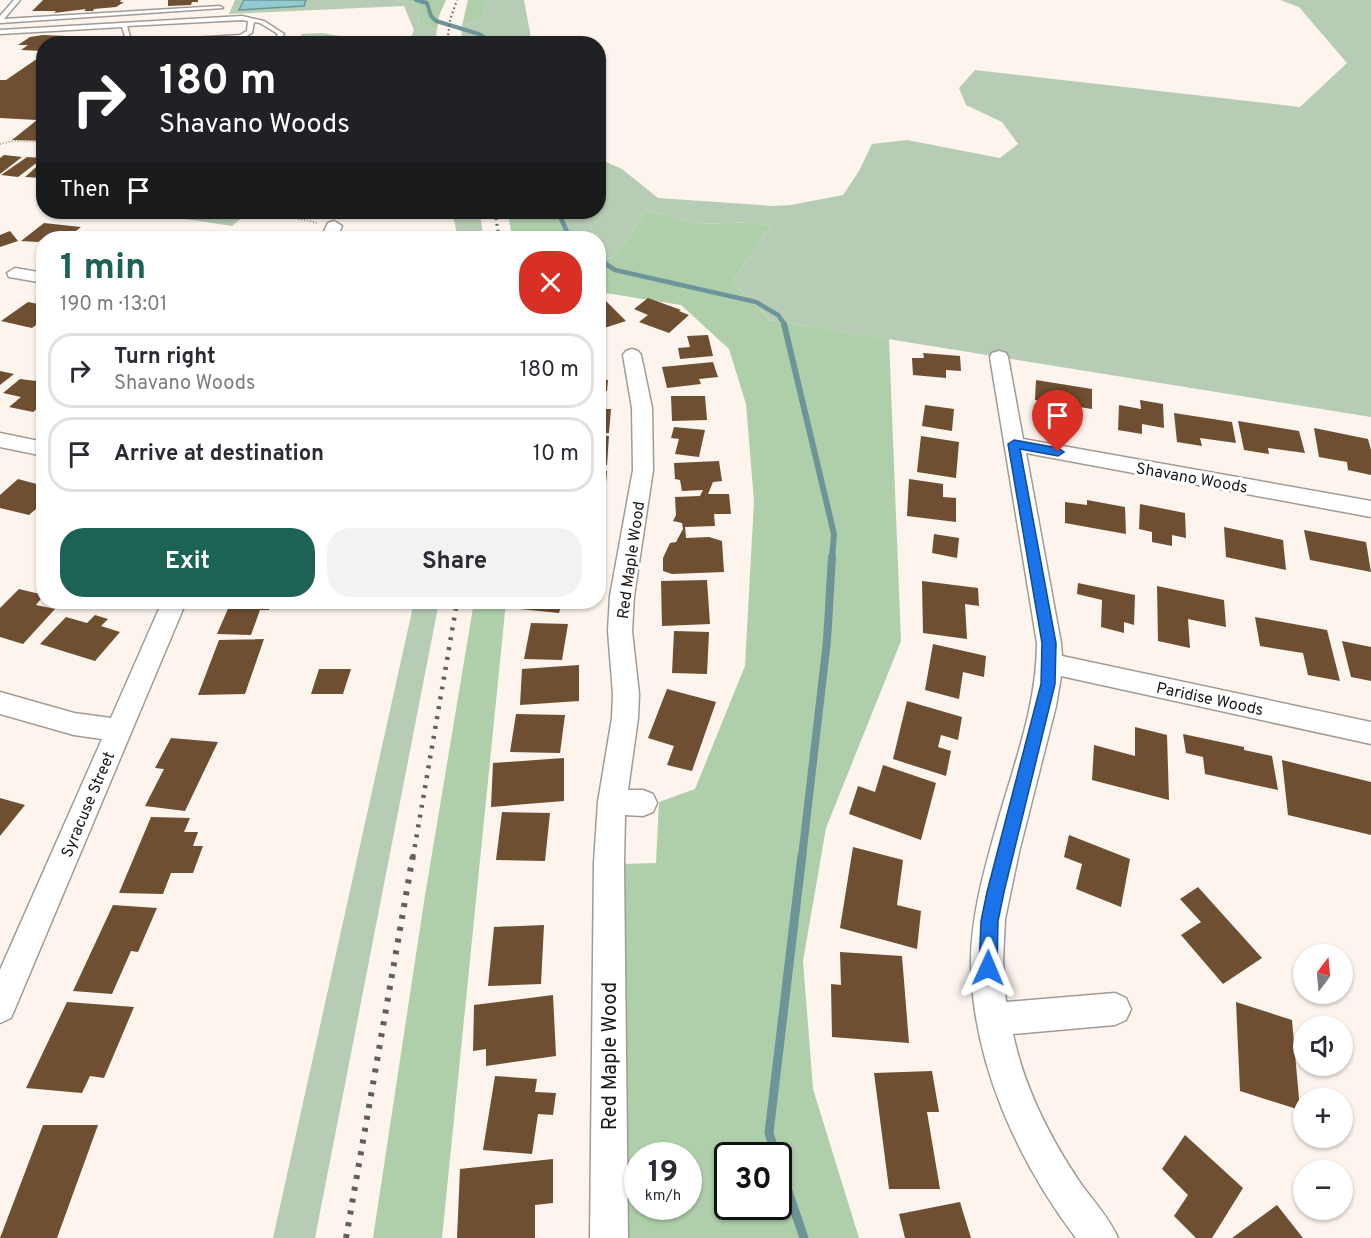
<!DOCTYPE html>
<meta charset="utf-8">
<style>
:root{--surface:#fff;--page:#f2f2f3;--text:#2b2b33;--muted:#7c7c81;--line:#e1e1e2;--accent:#1c6255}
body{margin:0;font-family:Overpass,sans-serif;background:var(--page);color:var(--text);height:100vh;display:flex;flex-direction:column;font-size:22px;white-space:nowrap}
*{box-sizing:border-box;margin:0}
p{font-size:20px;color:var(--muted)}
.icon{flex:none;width:33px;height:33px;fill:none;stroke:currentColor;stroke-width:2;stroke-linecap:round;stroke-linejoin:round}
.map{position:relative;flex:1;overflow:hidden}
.panel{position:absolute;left:36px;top:231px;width:570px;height:378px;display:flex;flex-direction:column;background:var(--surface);border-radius:24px;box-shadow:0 2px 4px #0004}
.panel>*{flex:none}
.guide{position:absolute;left:36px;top:36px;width:570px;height:183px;border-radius:24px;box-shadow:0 2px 4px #0004;background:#202124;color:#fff;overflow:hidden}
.needle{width:39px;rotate:16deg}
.tools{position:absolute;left:1293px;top:944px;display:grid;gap:12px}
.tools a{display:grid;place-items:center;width:60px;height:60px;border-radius:50%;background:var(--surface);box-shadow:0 2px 4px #0004;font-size:30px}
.speed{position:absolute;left:624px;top:1142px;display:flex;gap:12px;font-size:30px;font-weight:700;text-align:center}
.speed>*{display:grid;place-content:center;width:78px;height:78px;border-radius:50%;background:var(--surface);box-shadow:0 2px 4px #0004;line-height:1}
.speed small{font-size:15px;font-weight:400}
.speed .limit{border:3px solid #111;border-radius:9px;background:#fff;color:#111}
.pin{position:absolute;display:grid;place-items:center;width:51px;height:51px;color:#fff;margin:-62px -26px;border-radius:50% 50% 50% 0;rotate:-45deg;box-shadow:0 0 6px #0007}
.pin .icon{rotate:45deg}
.me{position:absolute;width:66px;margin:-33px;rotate:1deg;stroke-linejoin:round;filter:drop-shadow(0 0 4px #0008)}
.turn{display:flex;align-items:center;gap:21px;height:126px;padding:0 24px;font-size:27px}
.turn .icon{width:78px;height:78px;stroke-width:2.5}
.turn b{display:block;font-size:42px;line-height:51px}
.then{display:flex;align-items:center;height:57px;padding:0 24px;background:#0003;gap:12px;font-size:22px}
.round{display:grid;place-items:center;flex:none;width:63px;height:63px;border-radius:24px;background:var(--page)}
.headline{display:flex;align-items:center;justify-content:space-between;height:102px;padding:0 24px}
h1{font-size:36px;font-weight:700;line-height:45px;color:var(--accent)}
.primary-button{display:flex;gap:12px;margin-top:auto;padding:12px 24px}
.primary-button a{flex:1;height:69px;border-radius:24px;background:var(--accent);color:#fff;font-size:24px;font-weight:700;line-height:69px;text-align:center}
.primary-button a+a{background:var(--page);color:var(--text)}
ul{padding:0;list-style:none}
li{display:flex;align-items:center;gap:18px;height:75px;margin:0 12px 9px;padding:0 12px;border:3px solid var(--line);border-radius:24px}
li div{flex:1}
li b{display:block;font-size:22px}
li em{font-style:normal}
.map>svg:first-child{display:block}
.green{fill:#b7ccb4}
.forest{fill:#afcfab;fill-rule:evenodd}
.water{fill:#91cbd2;stroke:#6d9599;stroke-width:1.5}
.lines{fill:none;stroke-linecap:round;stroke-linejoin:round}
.stream-far4{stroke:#6d9599;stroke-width:4}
.stream-far3{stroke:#6d9599;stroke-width:4.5}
.stream-far2{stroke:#6d9599;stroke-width:6}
.stream-far1{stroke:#6d9599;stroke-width:8}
.stream{stroke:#6d9599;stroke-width:9}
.building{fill:#6e4f31}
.lane-casing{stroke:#a29b95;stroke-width:3}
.street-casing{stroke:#a29b95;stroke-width:3}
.path{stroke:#a49e99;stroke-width:2;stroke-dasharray:1 2;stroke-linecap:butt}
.lane{fill:#fff;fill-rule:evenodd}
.street{fill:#fff;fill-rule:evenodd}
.rail-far3{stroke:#625e5a;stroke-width:2;stroke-dasharray:1.5 3;stroke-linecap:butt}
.rail-far2{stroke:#625e5a;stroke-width:3;stroke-dasharray:2 4;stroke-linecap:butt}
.rail-far1{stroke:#625e5a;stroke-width:4.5;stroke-dasharray:3 7;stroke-linecap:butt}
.rail{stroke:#625e5a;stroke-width:6;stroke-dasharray:4 8;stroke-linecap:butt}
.route{fill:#1a73e8;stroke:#114b97;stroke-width:1.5}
.labels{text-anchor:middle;stroke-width:6;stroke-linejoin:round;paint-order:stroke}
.street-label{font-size:16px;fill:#1a1815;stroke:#fff}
.near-street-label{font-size:20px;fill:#1a1815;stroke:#fff}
</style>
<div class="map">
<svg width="1371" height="1238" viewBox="0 0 1371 1238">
<rect width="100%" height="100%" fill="#fcf4ed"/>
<path class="green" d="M235,0H394L417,3L419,23L437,30L435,43H409L414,30L404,6L229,14Z
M487,0H524L532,43L461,44L462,26L483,18Z
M1280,0H1371V417L770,320L732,282L770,227L754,222L699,224L646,210L631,235L611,259L599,257L598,238H570L554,212H598L599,159L622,169L658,198L773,206L791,205L843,195L859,171L872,144L907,140L1000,158L1018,144L1002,122L966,105L959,88L975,70L1300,107L1347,63L1299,7Z
M322,33L363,40L374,43H293L302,34Z
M140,212H249L232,226Z
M452,212H480L483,238H458Z
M414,602H439L315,1238H273Z"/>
<path class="forest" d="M394,0H446L439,16L437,30L419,23L417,3Z
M468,0H487L483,18L462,26Z
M646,210L699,224L754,222L770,227L732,282L770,320L889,339L901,641L826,828L803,961L813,1089L859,1238H625L623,864L656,863L659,802L695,789L745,666L754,501L746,404L729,349L681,305L599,292L598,257L611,259L631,235ZM638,1155H688V1206H638ZM728,1155H778V1206H728Z
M508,212H554L570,238H512Z
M474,602H506L442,1238H373L424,902Z"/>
<path class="water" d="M244,0H306L304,6L239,10Z"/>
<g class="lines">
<path class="stream-far4" d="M416,0L427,3L431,16L436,21L479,34L495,44"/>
<path class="stream-far3" d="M558,212L570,238
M598,259L615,270L756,302L778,315L785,325"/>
<path class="stream-far2" d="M784,324L834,534L832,558"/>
<path class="stream-far1" d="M802,857L827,641L832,557"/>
<path class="stream" d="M776,1155L769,1133L802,855
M778,1162L804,1238"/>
</g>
<path class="building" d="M43,0H121L120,2H124L116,7L94,9L93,11H84L86,9L54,13L56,11H32Z
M168,0H198V2H192L191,5L168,6Z
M43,35L90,37L109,36L99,44H44V51L21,50L28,45H18L30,37Z
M44,54V141L12,140L37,120L0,118V80H6Z
M4,155L22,157L0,174V158Z
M27,157L43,158L18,177L1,175Z
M44,160L42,178L25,177Z
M44,223L81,227L67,238L45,237L38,242L21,241Z
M10,231L18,241L0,247V235Z
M648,298L681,310L679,311L689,315L669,333L639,322L648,315L634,309Z
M604,299L626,321L598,330V301Z
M28,302L43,305L38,309L44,310L41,313H44V319L32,328L1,321Z
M708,335L713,356L680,359L678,348L690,347L687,336Z
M923,353L960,356L961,371L946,370V378L913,375L912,358H924Z
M713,362L718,377L699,379L701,384L667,388L662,367Z
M0,371L14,374L0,385Z
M20,379L44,382V403L33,412L9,407L21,397L3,393Z
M598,380H608L607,391H598Z
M1036,380L1092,389V409L1035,400Z
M671,396H705L707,420L672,421Z
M1140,400L1163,404L1164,428L1142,424V434L1118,430L1119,405L1141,409Z
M925,405L954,409L952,431L922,426Z
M598,409H611L609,433H598Z
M1174,413L1232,422L1236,443L1200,438L1202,446L1177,442Z
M1238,421L1299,431L1305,453L1268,448L1269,454L1244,450Z
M674,427L705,430L699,457L675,454L679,439L671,438Z
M1314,428L1368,439L1371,450V475L1348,470L1347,462L1319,457Z
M598,436H609L607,465H598Z
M921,436L959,442L956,478L917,472Z
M719,461L722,481L713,482L708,494H729L731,514H714L715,526L685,527L686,538L709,537L722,541L724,572L672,574L663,571V558L670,543L676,542L683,529L682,523L673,521L676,515L675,497L700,496L703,490L682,491L680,480L675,479L674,463Z
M598,471H607L606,483H598Z
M18,479L44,486V502L29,515L0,508V495Z
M909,479L943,484V497L956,498V522L907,516Z
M1087,500L1125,507L1126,534L1065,523V502L1087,505Z
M1140,504L1185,513L1186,538L1172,535V546L1152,542V532L1139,529Z
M1224,527L1283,540L1286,570L1226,557Z
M1304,530L1366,542L1371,572L1310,560Z
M934,534L959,538L957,558L932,553Z
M707,580L710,624L662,626L661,581Z
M922,581L978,588L979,606L965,604L967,639L923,633Z
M1078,583L1135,595L1134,625L1124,622V633L1101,627L1102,600L1077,594Z
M1157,586L1224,600L1226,627L1188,619L1190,648L1158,641Z
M19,589L44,595L36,605L55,609L23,644L0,637V608Z
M219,602H272L269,610H260L251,635L217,634L230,604H218Z
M512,602H562L559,613L510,608Z
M95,615L108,619L101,626L120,632L95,661L40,644L66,617L87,623Z
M1255,617L1327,630L1340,681L1308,675L1303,653L1260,646Z
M531,623L568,624L562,660L524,659Z
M674,631L709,632L707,674L672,673Z
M264,639L245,694L198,695L219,640Z
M1342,641L1371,647V681L1351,677Z
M933,644L986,656L984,677L963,672L959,699L925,690Z
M579,665V701L520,705L522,669Z
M319,669H351L343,694H311Z
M667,689L716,702L692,771L667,765L674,746L648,738Z
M907,701L962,717L958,740L941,735L938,747L951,751L946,776L893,759Z
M516,714L565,715L560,753L510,752Z
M1135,727L1167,735L1169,800L1092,780L1094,745L1135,756Z
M1183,734L1244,747V750L1272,756L1278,790L1205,774L1203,757L1186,753Z
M171,738L218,742L185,811L145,806L164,769L155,768Z
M564,758V801L491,807L493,763Z
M1282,760L1371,782V835L1288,815Z
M883,765L936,783L921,840L849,814L858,786L875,792Z
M0,798L25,805L0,836Z
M502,812L550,813L545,861L496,860Z
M151,817L190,818L184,832H198L193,846H203L193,873H171L163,894L119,893Z
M1069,835L1130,859L1121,907L1076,889L1082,864L1064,857Z
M853,847L903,860L897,905L921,911L917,949L840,928Z
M1198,887L1262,958L1223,984L1181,935L1201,922L1180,899Z
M113,905L157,908L138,952L131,951L112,994L73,991Z
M544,925L541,984L488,986L494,927Z
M840,952L902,956L909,1043L832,1037L831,984L841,985Z
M553,995L556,1056L486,1066V1049L473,1051L474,1005Z
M67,1002L134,1007L104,1078L90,1076L82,1093L26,1088Z
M1236,1002L1292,1020L1300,1110L1240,1091Z
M932,1071L939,1112H927L940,1189H889L874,1073Z
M495,1076L537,1079L535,1092L556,1093L553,1115L538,1114L532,1154L483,1150Z
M43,1125H98L57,1238H0Z
M1185,1135L1243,1188L1212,1238H1196L1174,1216L1188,1195L1162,1169Z
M553,1159V1203L535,1205V1238H457L460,1169Z
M960,1202L971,1238H905L899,1214Z
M1277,1205L1303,1238H1232Z"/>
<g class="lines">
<defs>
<path id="lane" d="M14,0H20L4,19L220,6L223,8L0,23V16Z
M242,16L264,21L284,34L278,44H272L278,34L260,23L254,22L252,33L241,39L165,44L127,42L122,27L0,34V30ZM242,20L248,21L247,31L240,35L145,41L131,40L127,26Z"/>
<path id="street" d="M334,221L342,226L337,238H321L328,223Z
M15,268L44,273V283L9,277L7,273Z
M632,349L638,351L641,355L652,408L653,470L634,596L632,631L639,694L638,718L628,790H643L653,794L657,803L653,812L643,816L625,815L624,863L628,1238H590L594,863L598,802L612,718L613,694L608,631L610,596L633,470L632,408L623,355L626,351Z
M999,351L1006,353L1008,357L1023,439L1371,501V517L1026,453L1061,643L1062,656L1371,722V744L1061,676L1056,706L1019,852L1005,919L1003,961L1006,1002L1115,993L1126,998L1131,1009L1126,1020L1115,1025L1013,1034C1024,1087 1049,1136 1079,1181C1092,1200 1109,1217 1118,1238H1076C1017,1160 972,1061 971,962C971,917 984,871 996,828C1013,767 1037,706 1037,643L990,357L992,353Z
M0,433L44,442V456L0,447Z
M162,602H186L11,1018L0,1023V970L102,739L74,735L0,714V692L74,713L111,718Z"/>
</defs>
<use href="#lane" class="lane-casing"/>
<use href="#street" class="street-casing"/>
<path class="path" d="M0,144L13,141L44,142
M299,212L296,218L317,223"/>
<use href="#lane" class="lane"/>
<use href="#street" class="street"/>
<path class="rail-far3" d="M447,44L450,20L457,0"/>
<path class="rail-far2" d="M495,212L499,238"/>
<path class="rail-far1" d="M413,857L457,602"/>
<path class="rail" d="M346,1238L413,855"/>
</g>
<path class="route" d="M1014,440L1058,448L1064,452L1058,456L1020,449L1056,643L1055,684L1004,892L998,921L997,968L994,974L988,977L982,974L979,968L981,921L987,892L1041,684L1042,643L1008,444Z"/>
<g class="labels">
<g class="street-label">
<text transform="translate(1192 477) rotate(10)" y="6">Shavano Woods</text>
<text transform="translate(630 560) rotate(-82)" y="6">Red Maple Wood</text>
<text transform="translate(1210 698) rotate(12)" y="6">Paridise Woods</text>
<text transform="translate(87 804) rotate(-67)" y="6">Syracuse Street</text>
</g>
<g class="near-street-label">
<text transform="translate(609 1056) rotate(-90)" y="7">Red Maple Wood</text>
</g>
</g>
</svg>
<div class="tools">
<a><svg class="needle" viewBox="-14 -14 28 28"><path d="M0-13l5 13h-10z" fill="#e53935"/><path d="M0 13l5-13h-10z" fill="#7c7c81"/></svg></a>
<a><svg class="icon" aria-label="sound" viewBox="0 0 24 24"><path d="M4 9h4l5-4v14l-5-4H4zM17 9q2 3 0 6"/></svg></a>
<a>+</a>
<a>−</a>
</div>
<div class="speed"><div>19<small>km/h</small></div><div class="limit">30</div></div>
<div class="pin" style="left:1058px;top:452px;background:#d93025"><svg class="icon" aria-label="arrive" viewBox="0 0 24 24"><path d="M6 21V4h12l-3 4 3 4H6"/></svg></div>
<svg class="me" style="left:988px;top:968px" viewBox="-20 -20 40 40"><path d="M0-17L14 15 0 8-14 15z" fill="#1a73e8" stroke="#fff" stroke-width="4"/></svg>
<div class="guide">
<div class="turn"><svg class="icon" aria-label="right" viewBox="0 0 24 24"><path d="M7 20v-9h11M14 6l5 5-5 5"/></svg><div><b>180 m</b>Shavano Woods</div></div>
<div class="then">Then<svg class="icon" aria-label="arrive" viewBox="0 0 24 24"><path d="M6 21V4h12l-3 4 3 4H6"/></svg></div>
</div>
<section class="panel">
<div class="headline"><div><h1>1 min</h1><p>190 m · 13:01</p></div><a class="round" style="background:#d93025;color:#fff"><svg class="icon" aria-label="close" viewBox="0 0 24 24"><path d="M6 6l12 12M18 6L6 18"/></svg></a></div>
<ul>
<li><svg class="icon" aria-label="right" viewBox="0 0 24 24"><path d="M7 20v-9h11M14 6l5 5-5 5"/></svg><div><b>Turn right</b><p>Shavano Woods</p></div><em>180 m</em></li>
<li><svg class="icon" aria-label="arrive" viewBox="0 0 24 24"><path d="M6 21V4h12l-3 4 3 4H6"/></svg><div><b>Arrive at destination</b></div><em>10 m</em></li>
</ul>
<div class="primary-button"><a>Exit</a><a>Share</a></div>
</section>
</div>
